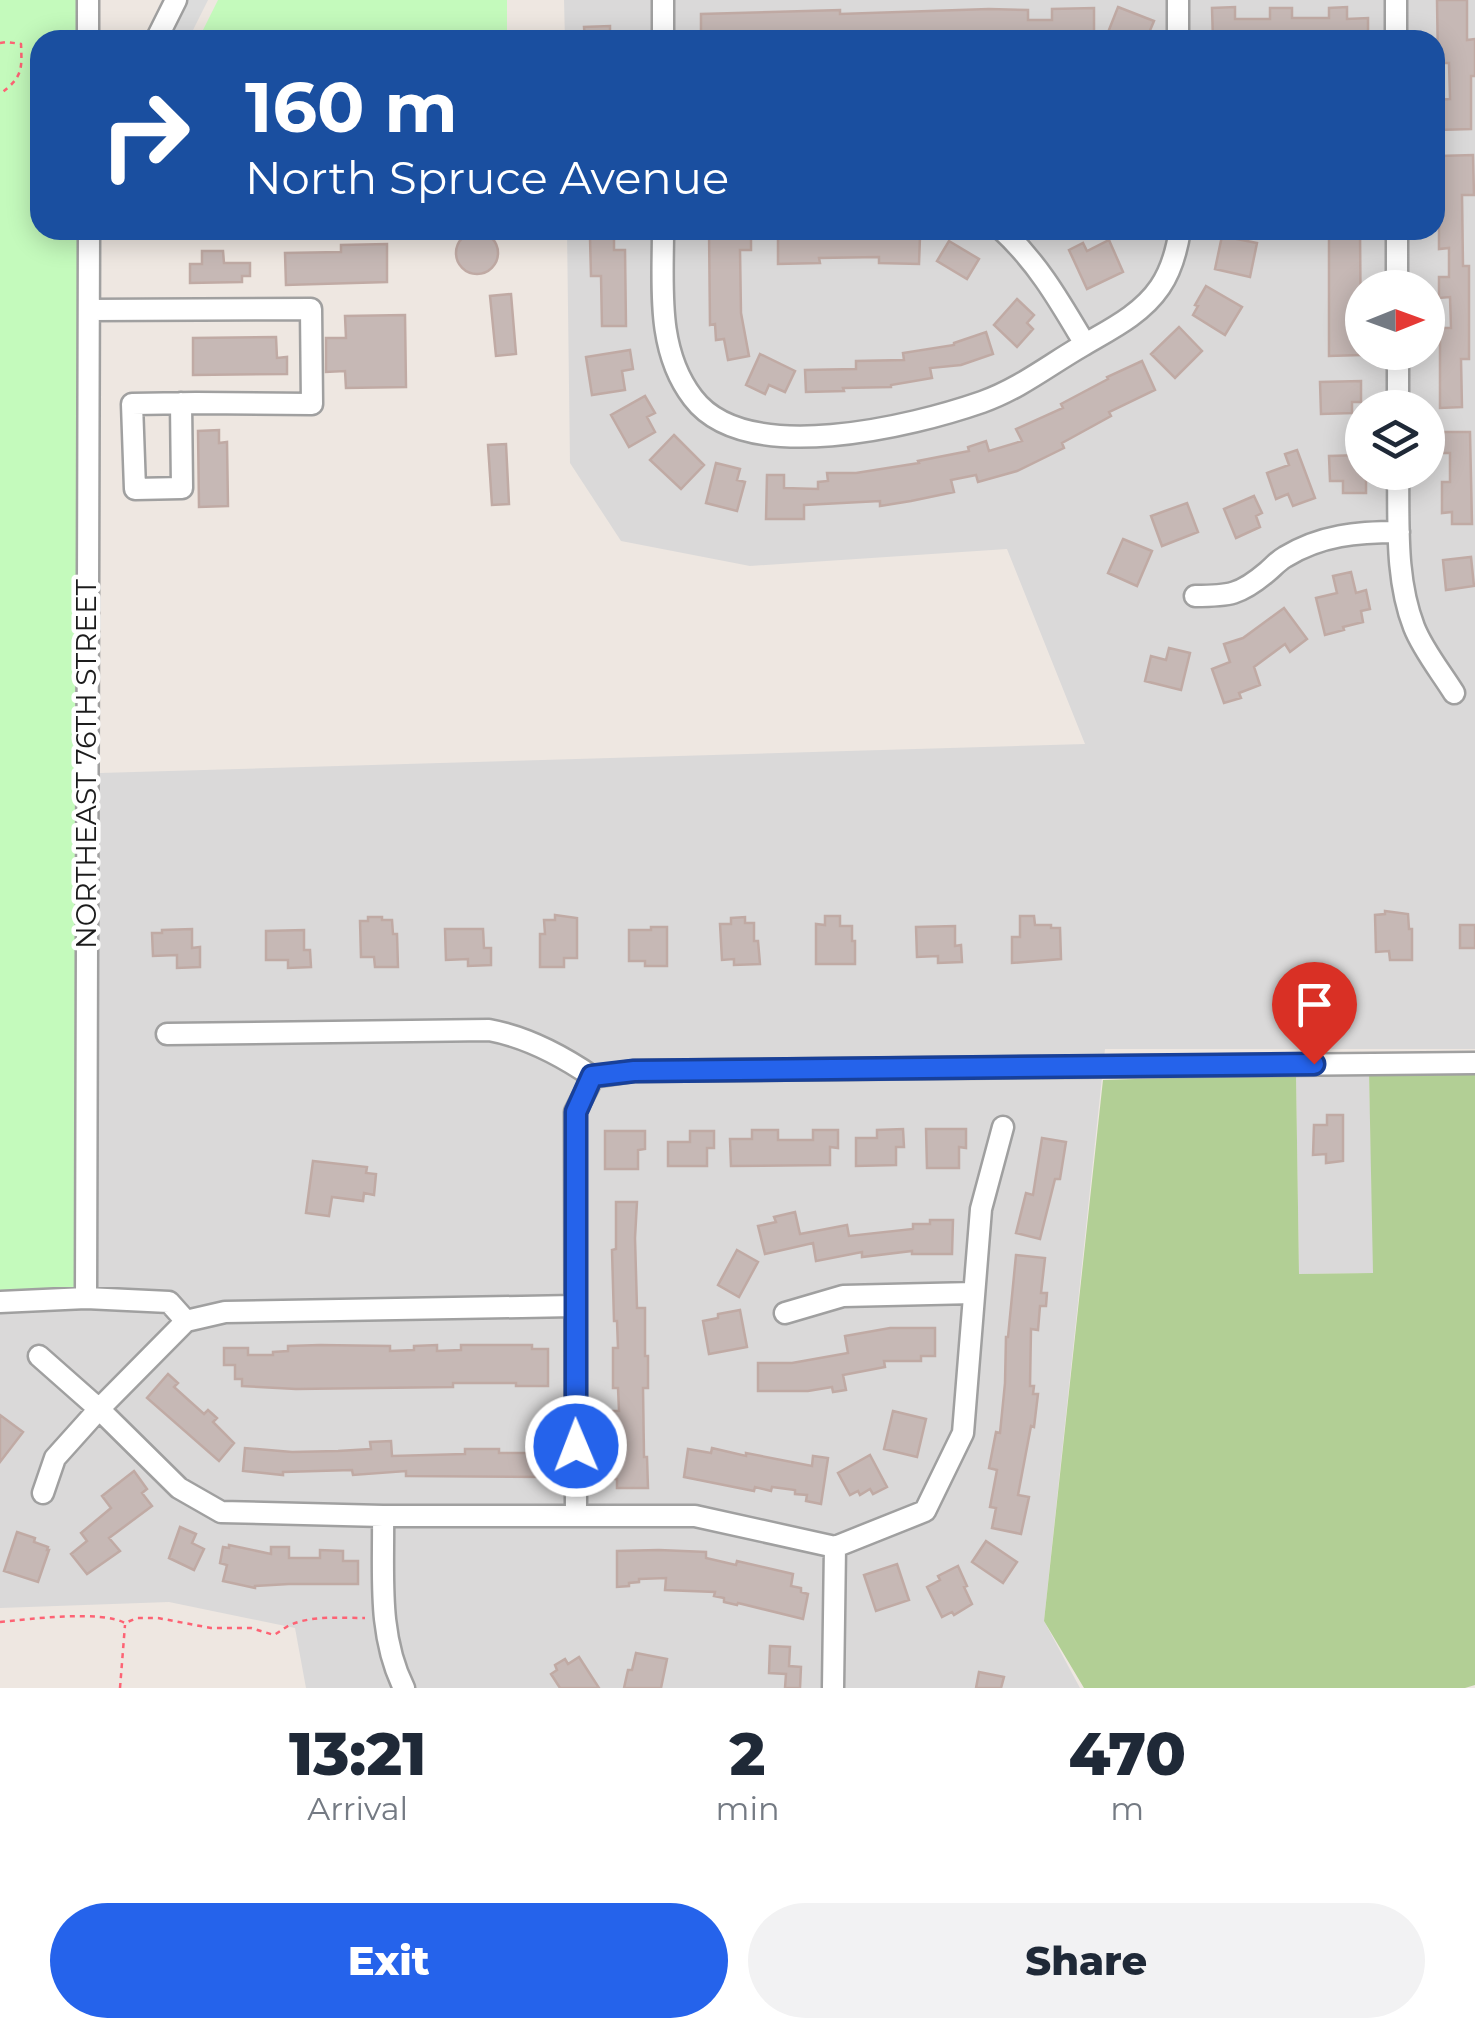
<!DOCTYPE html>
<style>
:root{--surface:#fff;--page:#f2f2f3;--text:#1f2937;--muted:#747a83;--accent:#2563eb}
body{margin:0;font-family:Montserrat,sans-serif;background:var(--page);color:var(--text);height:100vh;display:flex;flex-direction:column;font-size:38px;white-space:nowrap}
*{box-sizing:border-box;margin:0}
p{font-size:32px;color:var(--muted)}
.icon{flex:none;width:55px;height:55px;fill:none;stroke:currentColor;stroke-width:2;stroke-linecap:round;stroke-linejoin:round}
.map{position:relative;height:1688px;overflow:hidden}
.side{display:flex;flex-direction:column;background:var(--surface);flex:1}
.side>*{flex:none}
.banner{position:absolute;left:30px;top:30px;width:1415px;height:210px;border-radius:30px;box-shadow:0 5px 25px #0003;background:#1a4fa0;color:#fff;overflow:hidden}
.needle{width:65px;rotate:89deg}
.controls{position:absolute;left:1345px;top:270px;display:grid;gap:20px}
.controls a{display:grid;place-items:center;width:100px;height:100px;border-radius:50%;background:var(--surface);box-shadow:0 5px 25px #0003;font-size:50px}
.pin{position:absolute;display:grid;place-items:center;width:85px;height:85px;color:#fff;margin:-102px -42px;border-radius:50% 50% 50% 0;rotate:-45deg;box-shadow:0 0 10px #0007}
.pin .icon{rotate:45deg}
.me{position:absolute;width:110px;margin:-55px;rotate:359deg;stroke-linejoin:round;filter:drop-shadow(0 0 8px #0008)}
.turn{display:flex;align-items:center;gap:35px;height:210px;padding:0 50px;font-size:45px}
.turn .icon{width:130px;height:130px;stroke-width:2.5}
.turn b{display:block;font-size:70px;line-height:85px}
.eta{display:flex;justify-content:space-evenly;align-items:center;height:170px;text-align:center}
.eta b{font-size:60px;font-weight:800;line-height:70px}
.primary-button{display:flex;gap:20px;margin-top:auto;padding:20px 50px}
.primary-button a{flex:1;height:115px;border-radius:60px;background:var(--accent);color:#fff;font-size:40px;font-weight:800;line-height:115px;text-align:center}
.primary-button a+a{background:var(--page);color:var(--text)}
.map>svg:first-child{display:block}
.residential{fill:#dad9d9;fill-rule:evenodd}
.forest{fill:#b2cf95}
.park{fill:#c4fabc}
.parking{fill:#dcdcdc}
.building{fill:#c6b8b5;stroke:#c0aaa4;stroke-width:2.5}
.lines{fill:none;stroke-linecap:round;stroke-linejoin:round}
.minor-casing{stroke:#a0a0a0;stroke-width:25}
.path{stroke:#fd6374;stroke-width:2.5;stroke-dasharray:5 5;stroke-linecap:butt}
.minor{stroke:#fff;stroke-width:20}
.route-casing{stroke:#184099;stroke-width:25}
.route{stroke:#2563eb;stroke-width:18}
.labels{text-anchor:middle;stroke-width:9;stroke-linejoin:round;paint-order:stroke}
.street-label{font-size:28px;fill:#1c1c1c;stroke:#fff}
</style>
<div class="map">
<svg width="1475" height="1688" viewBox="0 0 1475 1688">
<rect width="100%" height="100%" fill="#eee7e1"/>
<path class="residential" d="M564,0H1475V1049H1105L1044,1621L1080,1688H306L295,1628L169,1602L0,1608V1313L84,1310L71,1050H97L100,773L1085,744L1007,549L750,566L621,541L570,463L567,230H1435V40H565ZM1362,288H1428V352H1362ZM1362,408H1428V472H1362Z
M1369,1072L1374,1273L1299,1274L1296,1074Z"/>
<path class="forest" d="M1369,1072H1475V1685L1465,1688H1084L1044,1621L1103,1080L1296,1074L1299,1274L1373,1273Z"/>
<path class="park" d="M0,0H78V40H40V230H80L85,1298L0,1300Z
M218,0H507V40H198Z"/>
<path class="parking" d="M176,0H208L188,40H156Z"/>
<path class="building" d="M1437,0H1467V40L1475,39V76H1471V129L1437,130V100L1450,99L1449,63H1438Z
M1118,7L1154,21L1146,40H1105Z
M1235,7V19H1270V8H1292V18H1329V8L1347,7V19L1368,18V40H1213L1212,8Z
M1094,8V34L1039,35V40H1005V36L889,37V40H854V35L701,39V14L840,10V14L989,9L1028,10V20H1052V9Z
M610,26V40H585L584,27Z
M1473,155L1474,195H1462L1463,266H1469V359H1461L1462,407L1440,408V328H1451L1450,297L1439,298V277H1449V248L1439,249V156Z
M709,230H751V250H740L741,313L749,356L728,360L724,339L716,340L715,324L710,325Z
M799,230H910V237H920L919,264L879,263V257L819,258L820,263L778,264V238H799Z
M1329,230H1360L1361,355L1329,356Z
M456 253a21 21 0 1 1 42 0a21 21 0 1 1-42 0Z
M1222,236L1257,243L1250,277L1215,269Z
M590,238H614V250H625L626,326H602L601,276H591Z
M1109,240L1123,272L1087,289L1069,250L1083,243L1087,251Z
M949,241L979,259L967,279L937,261Z
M387,244V282L286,285L285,253L341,252V245Z
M202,251H223L224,263H250V276H242V282L190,283V264H202Z
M1206,286L1242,307L1225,335L1193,315L1198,306L1195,305Z
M511,294L516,354L496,356L490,296Z
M1017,299L1034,315L1027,323L1033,329L1017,347L994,325Z
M405,315L406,387L346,388L345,371L326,372V338H346L345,316Z
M1179,327L1202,351L1175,378L1151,354Z
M986,332L993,354L961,365L930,368L932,378L891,385V387L843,388L844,391L806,392L805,370L856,369V361L904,360L903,353L954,345V343Z
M276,337L277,358L287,357V374L193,375V338Z
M630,350L633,369L622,371L625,390L592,395L586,357Z
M760,354L795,371L785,392L769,385L765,394L746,385Z
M1142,361L1155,390L1109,412L1111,416L1062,443L1064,448L1017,471L978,482L976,475L951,480L954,492L911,501L880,506V501L804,505V519H766L767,475H784V488L818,489V482L828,481L827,473H856L919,463L918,461L969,451L968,447L986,441L989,451L1022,441L1016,429L1063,408L1061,404L1108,379L1107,377Z
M1361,381V402H1352V413L1321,414L1320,382Z
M645,396L655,413L647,417L655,432L629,447L611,415Z
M219,430V443L227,442L228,506L199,507L198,431Z
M1440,432H1470L1472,524H1452V512L1442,513V482H1450V453H1440Z
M674,435L704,465L681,489L650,460Z
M506,444L509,504L492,505L488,445Z
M1297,450L1315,498L1293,506L1288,494L1276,499L1267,473L1289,465L1285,454Z
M1362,455V472H1366V493H1343V481H1330L1329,456Z
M716,463L740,469L737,480L745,482L737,511L706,503Z
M1254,496L1262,513L1256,516L1260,527L1236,538L1224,509Z
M1187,503L1198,532L1162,546L1151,516Z
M1123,539L1152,551L1137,586L1108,573Z
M1471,557L1474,586L1446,590L1443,560Z
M1351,572L1356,593L1366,590L1370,609L1361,611L1363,622L1343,627L1344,630L1325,635L1316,598L1337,593L1333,576Z
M1284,608L1307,639L1290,652L1285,644L1254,667L1260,685L1239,693L1241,698L1224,703L1212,669L1230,662L1224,644L1243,638Z
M1169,648L1190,653L1181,690L1145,681L1151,656L1166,660Z
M1385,911L1408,914L1409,929H1412V960H1390L1389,951L1376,952L1375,915L1385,914Z
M555,915L577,918V958H564V967H540V934H545L544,920H555Z
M825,916H840V926H852V941H855V964H816V924L825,925Z
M1020,916H1034L1035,925H1051V928H1060L1061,959L1012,963V937H1020Z
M368,917H382V920H392L393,934H397L398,967H375L374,957H361L360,921H368Z
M745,917V923H754V941H758L760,964L734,965V959L722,960L720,924H731V918Z
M1460,925H1475V948H1460Z
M955,926V946L961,945L962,962L938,963V956L917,957L916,927Z
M651,927H667V966H645V961H629V930H651Z
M192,929V948L200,947V967L177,968V955L153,956L152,933H162V930Z
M445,929H483L484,948H491V965L468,966V959L446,960Z
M304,930V950H310L311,967L288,968V960H266V931Z
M1327,1115H1343V1161L1326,1163V1154L1313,1155L1314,1125H1327Z
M903,1129L904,1147H896V1165L856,1166V1138H877V1130Z
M926,1129H966V1148L959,1147V1168H927Z
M752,1130H778V1140H813V1130H838V1148L830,1147V1165L731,1166L730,1139H752Z
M605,1131H645V1149L638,1150V1169H605Z
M690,1131H714V1148H707V1166H668V1142H690Z
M1042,1138L1066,1142L1060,1179H1055L1040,1239L1016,1233L1026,1193L1033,1195Z
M313,1161L367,1167L366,1173L376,1174L374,1195L364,1193L363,1201L332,1197L329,1216L306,1213Z
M616,1202H637L635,1238L637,1308H645V1356H648V1388H643L644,1457H647L648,1488H617V1479H615V1472H613V1411H619L618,1388H613V1348H618L617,1321H614L612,1250L616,1249Z
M795,1212L800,1234L847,1225L849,1236L913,1229V1224H930V1220H953L952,1254H912V1251L862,1257V1252L816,1261L813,1243L765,1254L758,1226L776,1222L774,1217Z
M737,1250L758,1262L739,1297L718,1285Z
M1016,1255L1045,1258L1041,1293H1047L1046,1306H1040L1038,1330L1031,1329L1030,1386H1034L1033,1394H1038L1034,1427L1031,1426L1018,1495L1029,1497L1021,1534L992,1528L996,1508L990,1507L997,1470L989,1468L996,1432L1000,1433L1005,1383L1006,1337H1008Z
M740,1310L747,1347L709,1354L703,1321L718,1318V1314Z
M890,1328H935V1356H921V1361H884L885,1367L843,1375L846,1390L833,1392L832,1387L808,1391H758V1363H792L848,1353L845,1336Z
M320,1345L390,1346V1351L414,1350V1346L437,1345V1351L461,1350V1345H532V1349H548V1386H516V1383H453V1387L296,1389L242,1386V1379H235V1365H224V1348H248V1355H273V1352L288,1351V1346Z
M168,1374L178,1383L174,1387L204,1414L208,1410L217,1418L213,1422L234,1443L219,1461L147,1398Z
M893,1411L926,1419L917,1457L884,1449Z
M0,1415L23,1432L0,1462Z
M391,1441L392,1456L465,1454V1449H499V1453H549V1477L406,1476V1471L353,1475L352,1470L283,1472V1475L243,1471L245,1448L292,1452L338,1451L371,1449L370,1442Z
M712,1448L746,1456V1453L812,1466L813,1456L828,1458L821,1504L806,1501L807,1495L795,1494V1490L772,1487L771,1491L755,1487L754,1491L684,1477L688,1449L711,1453Z
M870,1455L887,1487L873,1494L870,1489L860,1495L858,1491L850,1495L838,1473Z
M134,1471L147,1489L142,1493L152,1506L109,1538L120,1551L87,1574L71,1554L87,1541L81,1533L111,1508L102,1496Z
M180,1527L196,1534L192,1543L204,1549L194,1570L169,1558Z
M17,1532L35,1538L34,1542L48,1547L47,1550H49L38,1582L4,1571Z
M986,1541L1017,1562L1003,1583L972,1562Z
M229,1545L271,1554V1547H289V1558H320V1550L343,1551V1561H358V1584H289L255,1586V1588L223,1581L227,1565L220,1563L223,1547L229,1548Z
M659,1550L706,1552V1558L736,1565L737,1561L793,1574L791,1586L801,1588V1592L808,1594L803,1619L738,1603L737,1605L724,1602V1598L714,1596L715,1592L665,1590L666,1578L639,1579V1582L629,1583V1586L617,1587V1551Z
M897,1564L909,1600L876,1611L864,1575Z
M958,1566L967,1586L964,1587L972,1604L954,1615L952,1612L942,1617L927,1587L940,1580L938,1576Z
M770,1646L790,1647L789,1666L801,1667L800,1688H785L786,1674L769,1673Z
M636,1653L667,1659L661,1688H624L628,1670H632Z
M579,1657L599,1688H560L551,1674L557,1670L555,1665L565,1659L568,1664Z
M979,1672L1004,1677L1001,1688H976Z"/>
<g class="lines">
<defs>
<path id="minor" d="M88,0V40
M663,0V40
M156,40L176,0
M1178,40V0
M1396,40V0
M663,230C663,287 656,350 693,398C746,468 913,426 982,402C1019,389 1049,365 1082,346C1109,330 1141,315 1160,287C1171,271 1177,249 1180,230
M1002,230C1038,263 1060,302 1085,344
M1397,230V288
M89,310L311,309L312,404L196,403L132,404L135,489L182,488L181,403
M1398,352V408
M1398,472C1399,523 1395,578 1414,627C1423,650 1441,672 1454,693
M1195,596C1229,596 1240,595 1267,572C1273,567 1278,561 1285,557C1321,535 1357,532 1399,532
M167,1034L489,1030C527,1037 561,1055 593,1077L634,1071L1475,1063
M86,1298L89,230
M0,1302L86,1298L169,1302L186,1321
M785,1313L843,1296L974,1293
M39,1356L99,1409L179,1488L221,1512L383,1516H695L835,1547
M43,1493L55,1458L99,1409L186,1321L225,1312L574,1306
M383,1516C384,1574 377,1634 404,1688
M576,1516L575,1112L593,1077
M835,1547L925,1511L963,1433L981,1209L1003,1127
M833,1688L835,1547"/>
</defs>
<use href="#minor" class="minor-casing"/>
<path class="path" d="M0,43L7,42L21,44C22,69 23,77 0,94
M0,1622C31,1619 100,1610 125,1623L137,1618H158L211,1628H251L274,1635C279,1632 283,1629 288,1626C310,1615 341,1618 365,1618
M120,1688L125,1625"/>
<use href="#minor" class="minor"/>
</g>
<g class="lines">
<defs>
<path id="route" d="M576,1446V1112L592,1076L634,1071L1314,1064"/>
</defs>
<use href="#route" class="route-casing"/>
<use href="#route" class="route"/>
</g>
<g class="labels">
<g class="street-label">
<text transform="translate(86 764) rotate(-90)" y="10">NORTHEAST 76TH STREET</text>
</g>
</g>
</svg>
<div class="controls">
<a><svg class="needle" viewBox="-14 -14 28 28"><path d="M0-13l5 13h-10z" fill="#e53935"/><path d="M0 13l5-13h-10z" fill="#747a83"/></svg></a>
<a><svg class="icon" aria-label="layers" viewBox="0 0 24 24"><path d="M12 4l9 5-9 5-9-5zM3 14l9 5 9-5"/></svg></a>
</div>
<div class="pin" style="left:1314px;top:1064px;background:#d93025"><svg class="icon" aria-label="arrive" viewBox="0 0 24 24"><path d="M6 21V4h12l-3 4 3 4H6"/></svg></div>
<svg class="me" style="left:576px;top:1446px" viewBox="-20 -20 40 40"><circle r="17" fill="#2563eb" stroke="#fff" stroke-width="3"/><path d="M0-11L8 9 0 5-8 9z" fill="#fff"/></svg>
<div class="banner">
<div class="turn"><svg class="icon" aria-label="right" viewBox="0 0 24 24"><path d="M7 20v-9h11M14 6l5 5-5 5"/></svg><div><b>160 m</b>North Spruce Avenue</div></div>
</div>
</div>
<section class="side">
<div class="eta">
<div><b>13:21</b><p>Arrival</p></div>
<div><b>2</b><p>min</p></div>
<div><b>470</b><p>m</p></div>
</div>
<div class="primary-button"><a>Exit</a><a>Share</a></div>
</section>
